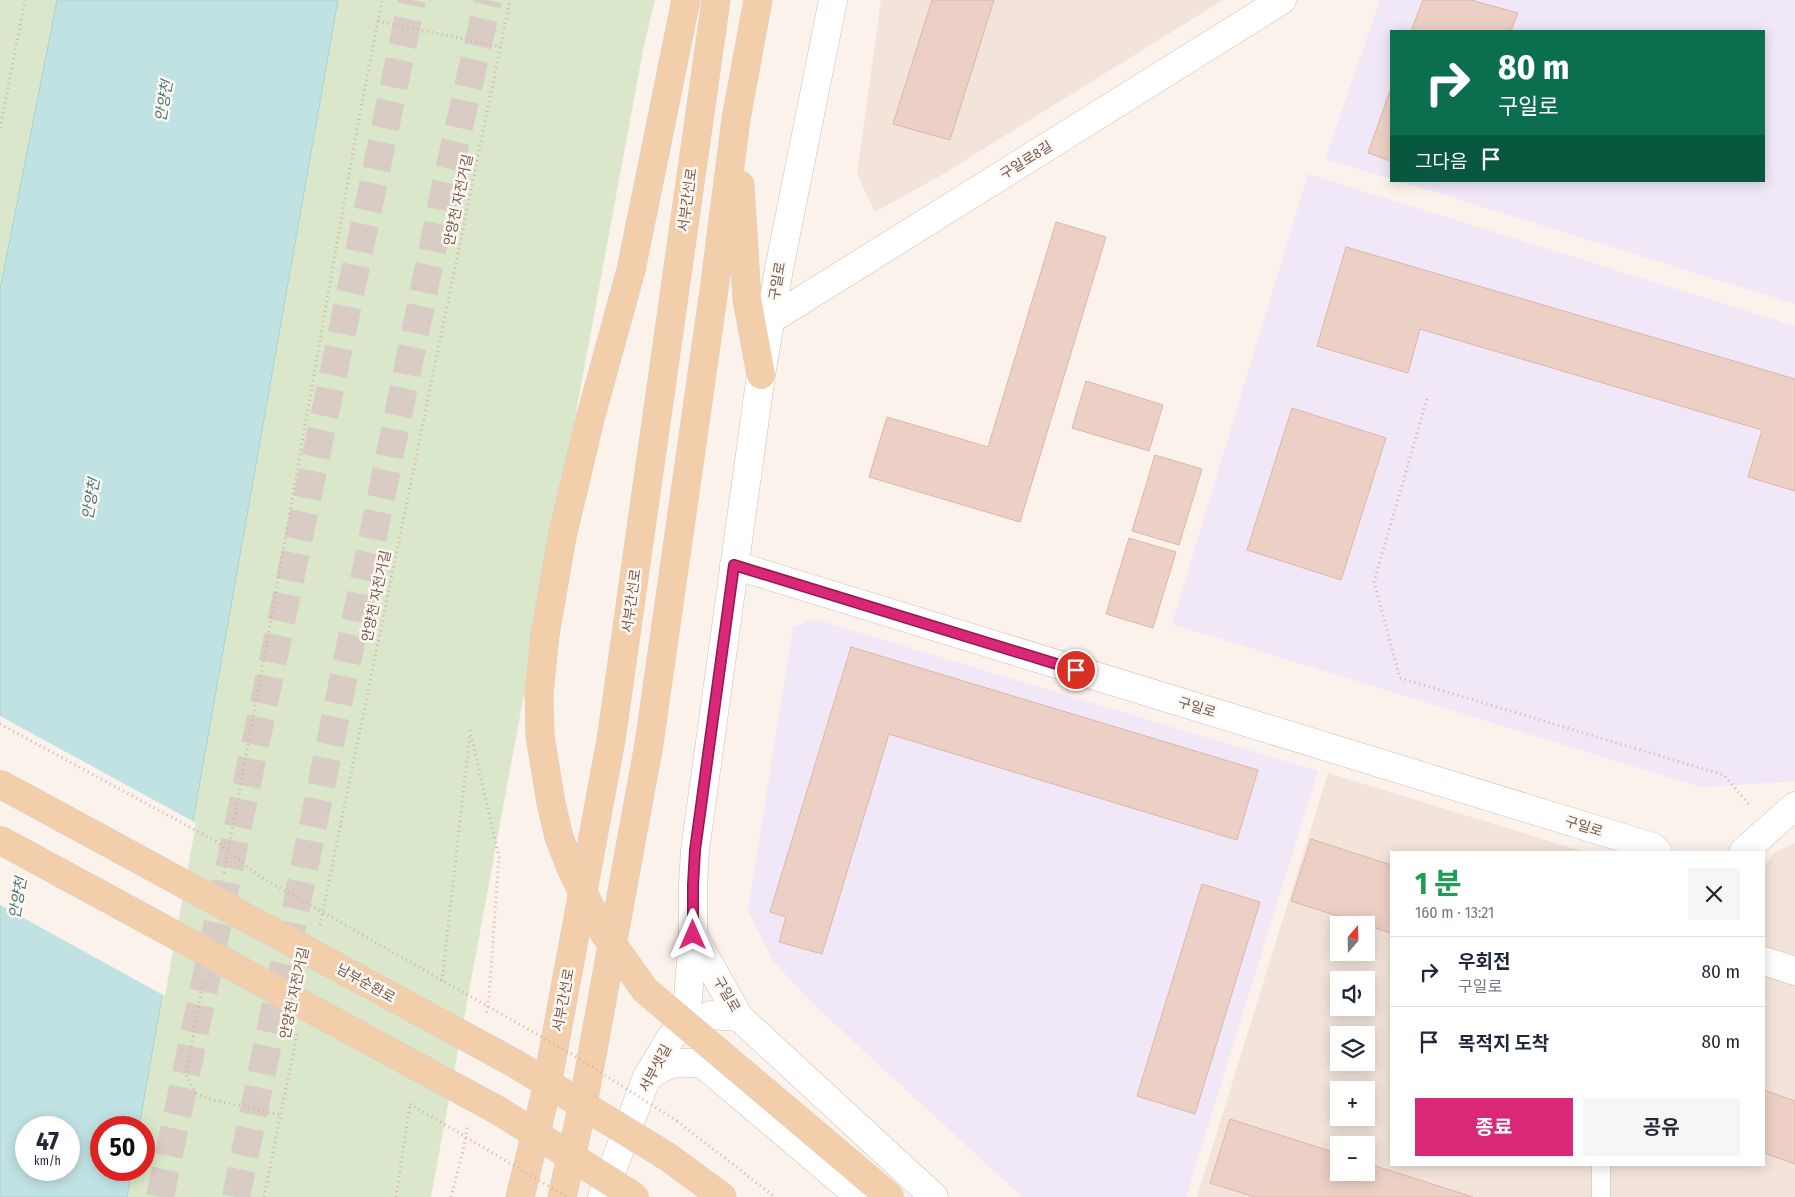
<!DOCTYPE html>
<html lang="ko">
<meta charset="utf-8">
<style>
:root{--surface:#fff;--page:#f6f6f7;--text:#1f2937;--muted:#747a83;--line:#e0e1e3;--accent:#db2777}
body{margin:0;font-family:"Fira Sans Condensed","Noto Sans KR",sans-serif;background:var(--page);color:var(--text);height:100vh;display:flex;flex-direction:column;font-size:19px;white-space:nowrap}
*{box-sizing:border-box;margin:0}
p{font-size:16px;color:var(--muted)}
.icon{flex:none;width:28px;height:28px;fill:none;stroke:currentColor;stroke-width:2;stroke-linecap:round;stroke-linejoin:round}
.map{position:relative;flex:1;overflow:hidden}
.panel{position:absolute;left:1390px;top:851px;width:375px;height:315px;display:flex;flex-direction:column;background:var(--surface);border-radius:0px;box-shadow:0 2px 12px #0003}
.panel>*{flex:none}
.banner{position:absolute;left:1390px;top:30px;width:375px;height:152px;border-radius:0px;box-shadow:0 2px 12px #0003;background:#0b6e4f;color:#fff;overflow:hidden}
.needle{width:32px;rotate:20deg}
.controls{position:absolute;left:1330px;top:916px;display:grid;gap:10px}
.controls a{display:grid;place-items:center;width:45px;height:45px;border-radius:0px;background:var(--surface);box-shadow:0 2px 12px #0003;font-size:25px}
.speed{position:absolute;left:15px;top:1116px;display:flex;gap:10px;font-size:25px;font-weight:700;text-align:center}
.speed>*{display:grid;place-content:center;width:65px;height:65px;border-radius:50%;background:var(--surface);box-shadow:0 2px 12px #0003;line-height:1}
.speed small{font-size:12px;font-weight:400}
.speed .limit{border:8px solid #d22;background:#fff;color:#111}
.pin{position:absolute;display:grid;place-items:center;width:42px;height:42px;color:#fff;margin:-21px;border:2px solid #fff;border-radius:50%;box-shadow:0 1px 5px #0007}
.me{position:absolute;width:55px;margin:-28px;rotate:0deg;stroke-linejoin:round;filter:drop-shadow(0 0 4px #0008)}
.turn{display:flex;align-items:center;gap:18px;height:105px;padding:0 25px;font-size:22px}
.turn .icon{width:65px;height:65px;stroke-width:2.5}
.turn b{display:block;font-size:35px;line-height:42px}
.then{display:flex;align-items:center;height:48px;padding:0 25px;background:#0003;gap:10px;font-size:19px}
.round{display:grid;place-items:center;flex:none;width:52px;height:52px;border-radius:0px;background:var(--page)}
.head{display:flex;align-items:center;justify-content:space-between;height:85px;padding:0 25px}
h1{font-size:30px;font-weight:700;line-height:38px;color:#1e9e55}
.cta{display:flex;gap:10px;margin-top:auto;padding:10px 25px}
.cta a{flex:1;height:58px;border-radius:0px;background:var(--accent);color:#fff;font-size:20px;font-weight:700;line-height:58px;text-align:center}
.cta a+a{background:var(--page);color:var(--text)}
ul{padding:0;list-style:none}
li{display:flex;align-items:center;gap:15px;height:70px;padding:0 25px;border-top:1px solid var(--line)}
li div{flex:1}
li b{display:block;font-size:19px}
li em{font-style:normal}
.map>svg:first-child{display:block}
.residential{fill:#f2e4da;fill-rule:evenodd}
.education{fill:#f0e7f7}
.green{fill:#dae7ca;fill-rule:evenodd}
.water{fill:#c1e2e3;stroke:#a8d2d4;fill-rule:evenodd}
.pier{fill:#fbf3eb}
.building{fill:#edd0c5;stroke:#deb5a8}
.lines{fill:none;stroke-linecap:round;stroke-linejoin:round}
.trunk-tunnel{stroke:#d9ccc4;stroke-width:28;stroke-dasharray:28 14;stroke-linecap:butt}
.service-casing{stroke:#cebcb4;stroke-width:19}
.minor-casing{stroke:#cebcb4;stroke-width:29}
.tertiary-casing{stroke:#cebcb4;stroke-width:29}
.secondary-casing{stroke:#d1bcb2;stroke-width:29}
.primary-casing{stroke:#d8d0ce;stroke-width:29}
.path{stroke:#d3b3a8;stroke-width:3;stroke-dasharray:1 4;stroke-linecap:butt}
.service{stroke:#fff;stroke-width:18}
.minor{stroke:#fff;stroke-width:28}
.tertiary{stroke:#fff;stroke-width:28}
.secondary{stroke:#fff;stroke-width:28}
.primary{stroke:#f2ceab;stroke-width:28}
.primary-bridge-casing{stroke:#d8d0ce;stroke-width:29;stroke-linecap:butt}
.path-bridge{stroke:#d3b3a8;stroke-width:3;stroke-dasharray:1 4;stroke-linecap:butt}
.primary-bridge{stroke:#f2ceab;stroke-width:28}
.route-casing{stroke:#8e194d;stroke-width:12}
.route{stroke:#db2777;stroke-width:9}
.labels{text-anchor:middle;stroke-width:5;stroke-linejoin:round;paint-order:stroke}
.street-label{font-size:14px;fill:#745850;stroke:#fdf7f1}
.water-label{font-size:15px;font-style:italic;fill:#457576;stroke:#fdf7f1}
</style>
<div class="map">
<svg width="1795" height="1197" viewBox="0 0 1795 1197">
<rect width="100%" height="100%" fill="#fbf3eb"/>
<path class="residential" d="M881,0H1223L945,173L875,212L857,174Z
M1328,773L1585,852H1391V1165H1764V867L1774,853L1795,843V1197H1197ZM1339,925H1366V952H1339ZM1339,980H1366V1008H1339ZM1339,1035H1366V1062H1339ZM1339,1090H1366V1118H1339ZM1339,1145H1366V1172H1339Z"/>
<path class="education" d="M1380,0H1795V304L1399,181H1764V31H1391V179L1325,159Z
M1308,174L1795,326V781L1700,787L1172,624Z
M814,619L1318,771L1186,1197H1022L813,1004L774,962L748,910L793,627Z"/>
<path class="green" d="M0,0H655L644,45L431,1197H0ZM26,1128H69V1170H26ZM101,1128H144V1170H101Z"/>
<path class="water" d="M57,0H338L139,1127L101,1128V1170H132L127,1197H0V290ZM26,1128H69V1170H26Z"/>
<path class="pier" d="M0,716L196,823L165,996L0,905Z"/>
<path class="building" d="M932,0H994L950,140L893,124Z
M1423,0H1471L1518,13L1511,31H1411Z
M1391,88V161L1368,153Z
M1056,222L1106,237L1020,522L869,477L887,417L988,447Z
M1346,247L1795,379V491L1748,477L1762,430L1420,329L1408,373L1317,346Z
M1086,381L1163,405L1149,451L1072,428Z
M1292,408L1386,438L1341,580L1247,550Z
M1155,455L1202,469L1179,545L1132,531Z
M1129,538L1176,552L1153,628L1106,614Z
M851,647L1258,770L1237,840L889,734L822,954L779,942L786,917L770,912Z
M1311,839L1391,865V933L1291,901Z
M1202,884L1260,902L1195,1114L1137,1096Z
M1764,1090L1795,1101V1164L1764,1153Z
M1230,1119L1339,1154V1172H1366V1163L1473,1197H1255L1210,1183Z"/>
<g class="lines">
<path class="trunk-tunnel" d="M160,1197L412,0
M236,1197L446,184L488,0"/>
<defs>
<path id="service" d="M1601,1165V1197"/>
<path id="minor" d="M1743,852L1795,806
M602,1197L647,1077L671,1037L682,1028L711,1015L739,1017"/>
<path id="tertiary" d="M770,320L1282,0
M734,565L1653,847L1658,852
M1764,961L1795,971"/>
<path id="secondary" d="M833,0L779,269L761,375L695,850L693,885V935L739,1017L934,1197
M682,1028L688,999L693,935
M647,1077C669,1062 676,1061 703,1064L860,1197"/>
<path id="primary" d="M740,185L747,299L761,375
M545,635L562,537L590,419L631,270L686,0
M668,1157L722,1197
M520,1197L545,1096L611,740L716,0
M562,1197L583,1104L649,744L715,283L736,119L758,0"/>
</defs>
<use href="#service" class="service-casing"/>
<use href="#minor" class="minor-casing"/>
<use href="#tertiary" class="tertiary-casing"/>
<use href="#secondary" class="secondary-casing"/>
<use href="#primary" class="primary-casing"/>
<path class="path" d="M378,21L501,47
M0,128L25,0
M1427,399L1374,582L1400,678L1724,775L1751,807
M470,730L499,857L489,996L486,1015
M224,873L265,654L357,129L382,0
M320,925L510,0
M442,981L470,733
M203,982L186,1075L196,1093L206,1098L280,1115
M677,1121L775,1197
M264,1197L297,1034
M396,1197L410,1104
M451,1197L463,1151L467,1127"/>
<use href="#service" class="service"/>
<use href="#minor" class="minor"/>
<use href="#tertiary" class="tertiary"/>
<use href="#secondary" class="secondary"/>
<use href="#primary" class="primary"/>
<defs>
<path id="primary-bridge" d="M545,635L539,693L540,736L551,803L559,837L571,868L600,927L645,990L890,1197
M0,784L514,1063L668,1157
M0,840L499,1111L635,1197"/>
</defs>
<use href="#primary-bridge" class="primary-bridge-casing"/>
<path class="path-bridge" d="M0,724L217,842L259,876L575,1056L677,1121
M410,1104L567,1197"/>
<use href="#primary-bridge" class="primary-bridge"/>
</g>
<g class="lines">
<defs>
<path id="route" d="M693,935V885L695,850L734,565L1076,670"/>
</defs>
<use href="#route" class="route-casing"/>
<use href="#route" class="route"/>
</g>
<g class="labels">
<g class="street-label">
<text transform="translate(1026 160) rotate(-32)" y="5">구일로8길</text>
<text transform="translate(458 200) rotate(-78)" y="5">안양천 자전거길</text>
<text transform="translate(687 200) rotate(-82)" y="5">서부간선로</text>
<text transform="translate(777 281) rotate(-80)" y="5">구일로</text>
<text transform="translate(376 596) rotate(-78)" y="5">안양천 자전거길</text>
<text transform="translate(631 601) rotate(-82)" y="5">서부간선로</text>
<text transform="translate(1197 707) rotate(17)" y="5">구일로</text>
<text transform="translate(1584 826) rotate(17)" y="5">구일로</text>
<text transform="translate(366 983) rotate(29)" y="5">남부순환로</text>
<text transform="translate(294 993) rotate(-78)" y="5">안양천 자전거길</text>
<text transform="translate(727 994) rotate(60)" y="5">구일로</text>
<text transform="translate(563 1000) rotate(-79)" y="5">서부간선로</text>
<text transform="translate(655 1068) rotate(-62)" y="5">서부샛길</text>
</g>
<g class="water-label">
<text transform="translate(164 101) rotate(-80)" y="5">안양천</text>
<text transform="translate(91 499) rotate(-80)" y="5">안양천</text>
<text transform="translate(18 898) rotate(-80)" y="5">안양천</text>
</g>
</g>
</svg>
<div class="controls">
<a><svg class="needle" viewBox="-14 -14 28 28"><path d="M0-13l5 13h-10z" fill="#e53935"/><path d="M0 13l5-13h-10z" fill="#747a83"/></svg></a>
<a><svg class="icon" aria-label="sound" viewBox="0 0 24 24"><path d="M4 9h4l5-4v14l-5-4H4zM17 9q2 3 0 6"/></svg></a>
<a><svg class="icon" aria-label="layers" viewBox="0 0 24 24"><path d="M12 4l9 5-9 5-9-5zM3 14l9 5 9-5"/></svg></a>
<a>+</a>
<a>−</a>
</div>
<div class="speed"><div>47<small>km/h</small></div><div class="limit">50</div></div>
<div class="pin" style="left:1076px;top:670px;background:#d93025"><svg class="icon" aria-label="arrive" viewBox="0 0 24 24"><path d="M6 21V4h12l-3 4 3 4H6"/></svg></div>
<svg class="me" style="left:693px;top:935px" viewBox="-20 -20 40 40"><path d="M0-17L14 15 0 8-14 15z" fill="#db2777" stroke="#fff" stroke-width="4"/></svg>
<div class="banner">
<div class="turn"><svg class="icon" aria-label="right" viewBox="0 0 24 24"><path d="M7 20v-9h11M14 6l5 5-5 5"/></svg><div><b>80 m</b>구일로</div></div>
<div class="then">그다음<svg class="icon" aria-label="arrive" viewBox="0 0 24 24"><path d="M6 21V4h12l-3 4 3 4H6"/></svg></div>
</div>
<section class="panel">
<div class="head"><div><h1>1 분</h1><p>160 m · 13:21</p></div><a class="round"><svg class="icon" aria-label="close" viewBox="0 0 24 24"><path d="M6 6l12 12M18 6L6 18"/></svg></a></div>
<ul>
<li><svg class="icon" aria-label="right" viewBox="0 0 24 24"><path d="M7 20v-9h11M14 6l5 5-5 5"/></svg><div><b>우회전</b><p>구일로</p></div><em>80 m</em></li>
<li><svg class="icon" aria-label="arrive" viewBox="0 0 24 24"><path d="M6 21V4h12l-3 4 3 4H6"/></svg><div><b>목적지 도착</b></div><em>80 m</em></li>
</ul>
<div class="cta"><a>종료</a><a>공유</a></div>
</section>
</div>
